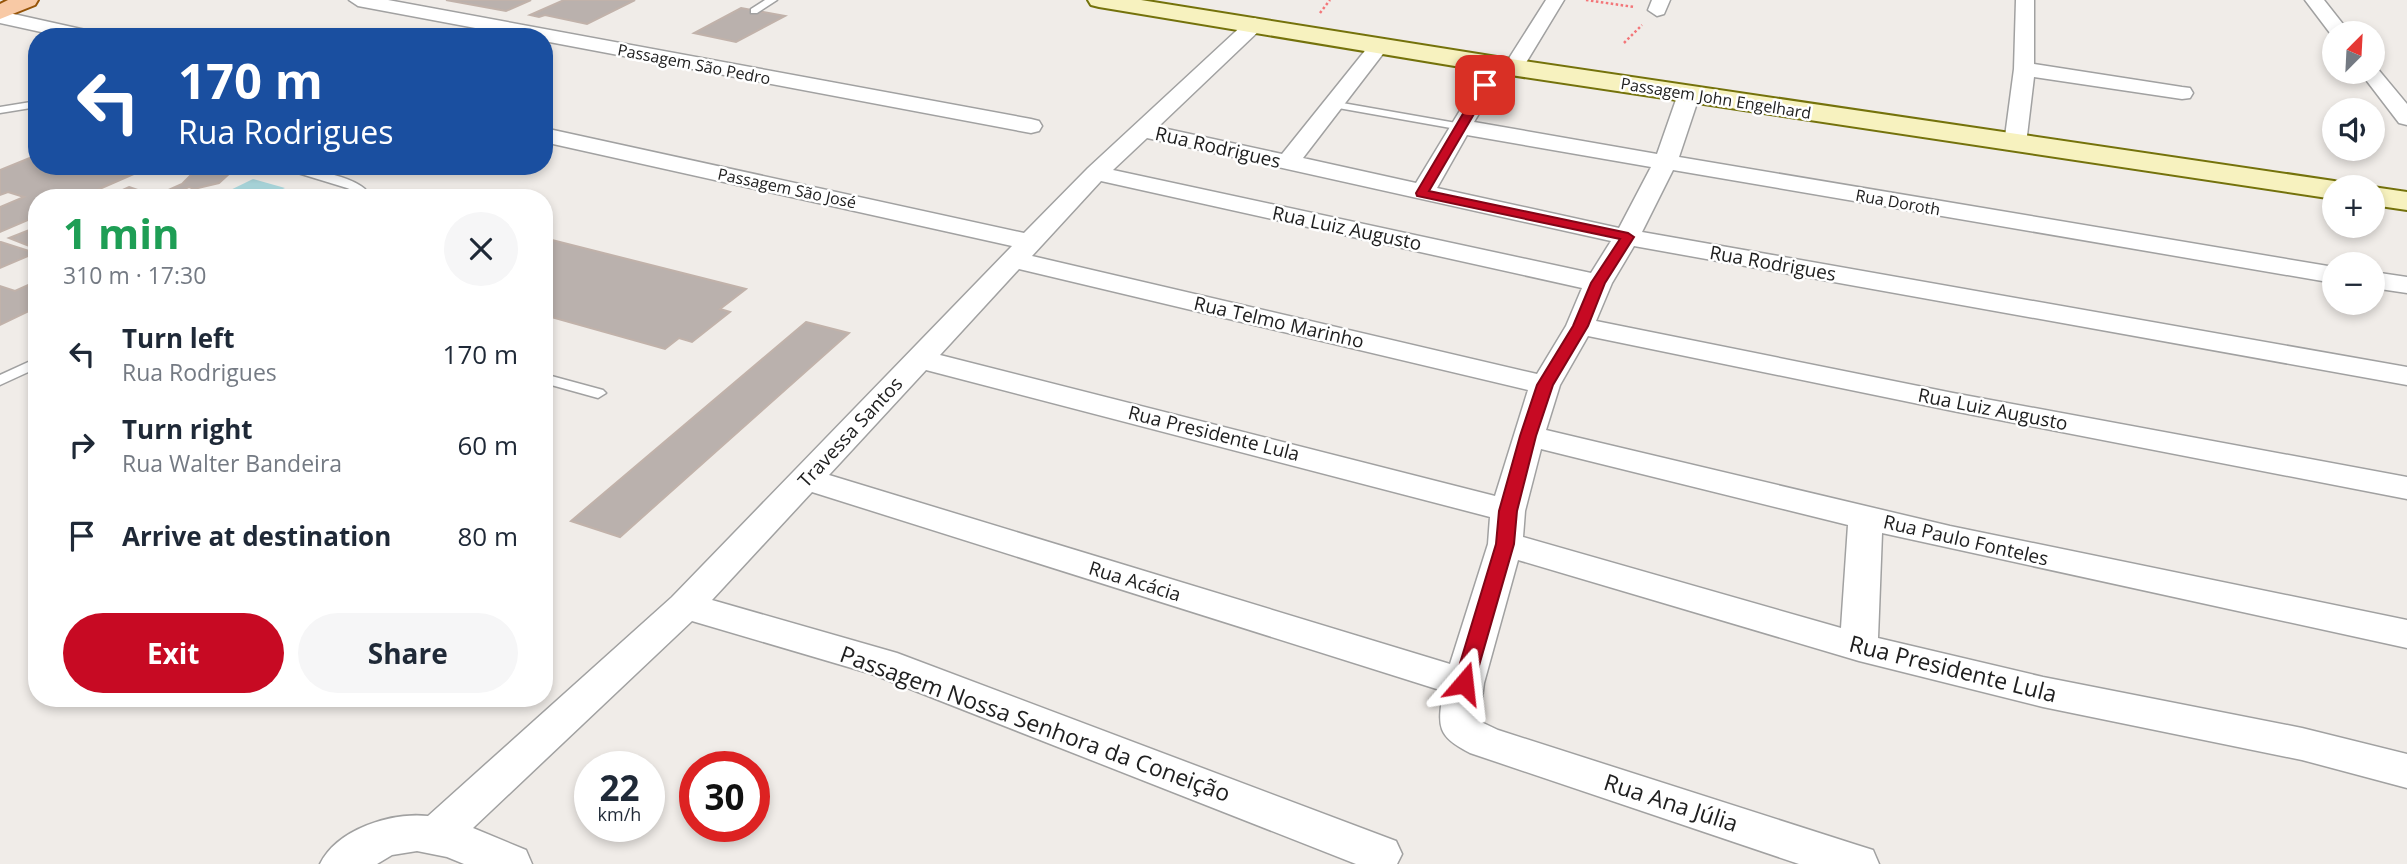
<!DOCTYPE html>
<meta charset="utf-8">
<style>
:root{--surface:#fff;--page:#f6f6f7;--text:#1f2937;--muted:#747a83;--accent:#c70a23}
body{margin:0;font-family:"Open Sans",sans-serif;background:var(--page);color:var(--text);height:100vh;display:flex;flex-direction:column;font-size:26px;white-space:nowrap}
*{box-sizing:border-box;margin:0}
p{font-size:23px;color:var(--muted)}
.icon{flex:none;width:38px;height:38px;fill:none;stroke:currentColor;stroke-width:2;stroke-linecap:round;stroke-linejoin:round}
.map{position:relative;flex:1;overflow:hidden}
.side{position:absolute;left:28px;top:189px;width:525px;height:518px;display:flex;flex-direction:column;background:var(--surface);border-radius:28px;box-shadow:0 4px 10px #0003}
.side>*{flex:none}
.guide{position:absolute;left:28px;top:28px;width:525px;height:147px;border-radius:28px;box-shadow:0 4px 10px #0003;background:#1a4fa0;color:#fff;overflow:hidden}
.needle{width:46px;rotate:24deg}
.fabs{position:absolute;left:2322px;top:21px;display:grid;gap:14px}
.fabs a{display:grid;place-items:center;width:63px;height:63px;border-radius:50%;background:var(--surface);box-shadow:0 4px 10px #0003;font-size:35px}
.speed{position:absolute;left:574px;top:751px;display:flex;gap:14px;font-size:35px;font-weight:700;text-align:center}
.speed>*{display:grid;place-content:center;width:91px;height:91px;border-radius:50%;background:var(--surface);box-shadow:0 4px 10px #0003;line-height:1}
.speed small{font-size:18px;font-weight:400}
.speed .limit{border:10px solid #d22;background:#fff;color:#111}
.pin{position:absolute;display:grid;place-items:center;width:60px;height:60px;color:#fff;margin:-30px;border-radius:14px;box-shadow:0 4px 10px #0006}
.me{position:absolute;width:77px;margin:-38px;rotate:17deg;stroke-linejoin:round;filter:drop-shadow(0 0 5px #0008)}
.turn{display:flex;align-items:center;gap:24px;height:147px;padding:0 35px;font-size:32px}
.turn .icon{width:91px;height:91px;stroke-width:2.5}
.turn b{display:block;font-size:49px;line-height:60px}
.round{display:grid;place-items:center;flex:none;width:74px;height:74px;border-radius:37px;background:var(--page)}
.headline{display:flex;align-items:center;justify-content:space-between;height:119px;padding:0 35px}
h1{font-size:42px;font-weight:700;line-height:52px;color:#1e9e55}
.button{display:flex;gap:14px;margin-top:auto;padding:14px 35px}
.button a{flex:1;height:80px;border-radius:42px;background:var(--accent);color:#fff;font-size:28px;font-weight:700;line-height:80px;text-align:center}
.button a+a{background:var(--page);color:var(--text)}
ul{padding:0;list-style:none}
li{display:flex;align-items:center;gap:21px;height:91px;padding:0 35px}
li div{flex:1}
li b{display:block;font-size:26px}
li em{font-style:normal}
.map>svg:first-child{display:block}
.water{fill:#aad7dc}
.building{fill:#bab1ad;stroke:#c1b2aa;stroke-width:2}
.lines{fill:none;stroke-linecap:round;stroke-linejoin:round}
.service-casing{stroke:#a1a1a1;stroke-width:3}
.minor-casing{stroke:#a1a1a1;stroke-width:3}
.secondary-casing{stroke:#74720b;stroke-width:4}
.primary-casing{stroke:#955408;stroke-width:4}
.path{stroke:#f37679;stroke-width:2.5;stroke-dasharray:2.5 2.5;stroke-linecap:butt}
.service{fill:#fff;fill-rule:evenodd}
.minor{fill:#fff;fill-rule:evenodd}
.secondary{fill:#f7f2bf;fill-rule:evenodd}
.primary{fill:#f8c9a5;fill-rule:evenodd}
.route{fill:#c70a23;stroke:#810617;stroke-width:2}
.labels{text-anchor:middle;stroke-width:5;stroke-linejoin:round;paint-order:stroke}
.far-street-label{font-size:16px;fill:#202020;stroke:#fff}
.street-label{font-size:19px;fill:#202020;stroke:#fff}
.near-street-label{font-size:23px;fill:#202020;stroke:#fff}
</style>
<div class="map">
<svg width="2407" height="864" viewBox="0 0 2407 864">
<rect width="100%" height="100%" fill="#f0ece8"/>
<path class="water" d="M253,179L285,188L264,198H214Z"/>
<path class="building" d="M446,0H531L506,11Z
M564,0H635L587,24L545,15L539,17L530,15Z
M741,8L785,16L736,42L694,33Z
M37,155V166H152L79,198H37V216L0,232V207L24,197L8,192L0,195V170Z
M227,166H241L228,172L230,173L219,183L194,189L189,187L164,198L155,196L182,184L192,174Z
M129,187L155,196L162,198H105Z
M37,227V249L9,238Z
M544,238L746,289L720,309L730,312L692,342L679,338L665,349L544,315Z
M0,242H1L35,253L0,268Z
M37,281V307L0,325V286L15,291Z
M806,322L849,333L620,537L571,521Z"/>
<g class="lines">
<defs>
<path id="service" d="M765,0H777L757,13H751V9Z
M37,101V107L0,113V107Z
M1331,101L1462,124L1468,127L1462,130L1327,106L1326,104Z
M275,166C298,166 348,174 365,189L362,198H350L352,190L347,188Z
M37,358V368L0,385V375Z
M544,374L603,390L606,393L598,398L544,383Z"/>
<path id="minor" d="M349,0H388L1031,119L1039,121L1042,126L1039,131L1031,133L544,41V37H523L358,6Z
M1546,0H1564L1521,71L1514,73L1505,69L1474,122L1657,154L1678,94L1681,89H1697L1700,94L1679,157L2334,267V283L1673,170L1642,232L2407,367V385L1634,246L1612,283L1596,321L1953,393L2407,477V499L1953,411L1588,336L1560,385L1546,430L1950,526L2407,620V648L1882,533L1878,638L2043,677L2302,728L2407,754V788L2302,760L2043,707L1859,661L1518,560L1484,683L1479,721L1498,730L1857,845L1873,850L1879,864H1799L1470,753C1436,735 1438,727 1443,691L812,492L712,600L897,653L1396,841L1402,854L1397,864H1356L872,674L692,621L473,828L526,850L532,864H464L447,857L417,851L392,855L377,864H320C337,829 391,812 428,816L672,597L1012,246L544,142V128L1024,233L1088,168L1248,20L1255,18L1265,24L1262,28L1158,127L1282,154L1372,42H1386L1389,46L1303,158L1416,183L1490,61L1497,59L1506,63ZM1467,135L1651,167L1619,228L1437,188ZM1147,138L1611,241L1591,273L1113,170ZM1101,181L1582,288L1566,326L1537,374L1032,256ZM1019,269L1528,390L1495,496L940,355ZM926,370L1490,517L1488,544L1450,664L829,475ZM1541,449L1848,525L1841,628L1523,537L1525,511Z
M1652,0H1670L1664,14L1657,16L1648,10Z
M2016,0H2034V64L2182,87L2190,88L2193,93L2190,98L2182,99L2034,77L2026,144L2023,149H2007L2004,144L2014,69Z
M2305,0H2324L2350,33H2334L2333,37Z
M0,11L99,33L102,37H64L0,23Z
M2373,67L2377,68L2407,104V125L2399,123L2360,72H2373Z
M2373,272L2407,277V293L2373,288Z"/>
<path id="secondary" d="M1088,0H1141L1497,57L2334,181L2344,184L2347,187H2334V199L1497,73L1099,7L1091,5Z
M2372,187H2373L2407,192V210L2373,205Z"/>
<path id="primary" d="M8,0H38L35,5L0,19V4Z"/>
</defs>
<use href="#service" class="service-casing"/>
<use href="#minor" class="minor-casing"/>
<use href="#secondary" class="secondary-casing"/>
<use href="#primary" class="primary-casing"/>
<path class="path" d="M1586,0L1634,7
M1320,13L1330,0
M1624,43L1642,25"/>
<use href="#service" class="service"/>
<use href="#minor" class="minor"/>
<use href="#secondary" class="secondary"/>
<use href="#primary" class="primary"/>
</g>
<path class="route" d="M1485,82L1491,85L1429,191L1628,233L1634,237L1605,283L1588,326L1553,385L1536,436L1517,511L1514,544L1474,683L1471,688L1464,690L1457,688L1454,683L1496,544L1499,511L1520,436L1537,385L1573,326L1591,283L1620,239L1417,196L1416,193L1480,85Z"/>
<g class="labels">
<g class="far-street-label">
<text transform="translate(694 64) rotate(11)" y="6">Passagem São Pedro</text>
<text transform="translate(1716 98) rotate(9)" y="6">Passagem John Engelhard</text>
<text transform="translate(787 188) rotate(12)" y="6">Passagem São José</text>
<text transform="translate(1898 202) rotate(10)" y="6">Rua Doroth</text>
</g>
<g class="street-label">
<text transform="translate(1218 147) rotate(13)" y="7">Rua Rodrigues</text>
<text transform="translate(1347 228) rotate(12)" y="7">Rua Luiz Augusto</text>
<text transform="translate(1773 263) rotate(10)" y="7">Rua Rodrigues</text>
<text transform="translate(1279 322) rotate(13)" y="7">Rua Telmo Marinho</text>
<text transform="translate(1993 409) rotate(11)" y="7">Rua Luiz Augusto</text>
<text transform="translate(850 432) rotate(-47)" y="7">Travessa Santos</text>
<text transform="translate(1214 433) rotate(14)" y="7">Rua Presidente Lula</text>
<text transform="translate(1966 540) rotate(13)" y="7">Rua Paulo Fonteles</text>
<text transform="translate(1135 581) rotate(17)" y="7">Rua Acácia</text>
</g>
<g class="near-street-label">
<text transform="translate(1953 669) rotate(14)" y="8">Rua Presidente Lula</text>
<text transform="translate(1035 724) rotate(20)" y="8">Passagem Nossa Senhora da Coneição</text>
<text transform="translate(1671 803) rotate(18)" y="8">Rua Ana Júlia</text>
</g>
</g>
</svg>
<div class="fabs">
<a><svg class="needle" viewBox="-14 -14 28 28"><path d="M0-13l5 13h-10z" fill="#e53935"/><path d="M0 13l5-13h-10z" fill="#747a83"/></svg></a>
<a><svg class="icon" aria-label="sound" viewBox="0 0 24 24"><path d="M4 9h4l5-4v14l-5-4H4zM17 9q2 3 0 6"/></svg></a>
<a>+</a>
<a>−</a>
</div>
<div class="speed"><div>22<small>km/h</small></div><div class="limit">30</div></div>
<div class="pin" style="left:1485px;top:85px;background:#d93025"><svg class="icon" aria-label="arrive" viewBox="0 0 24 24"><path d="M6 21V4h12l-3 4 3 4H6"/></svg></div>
<svg class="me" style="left:1464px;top:683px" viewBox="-20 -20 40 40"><path d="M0-17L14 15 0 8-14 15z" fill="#c70a23" stroke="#fff" stroke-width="4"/></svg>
<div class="guide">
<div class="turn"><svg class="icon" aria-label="left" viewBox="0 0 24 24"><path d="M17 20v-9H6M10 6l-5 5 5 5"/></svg><div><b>170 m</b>Rua Rodrigues</div></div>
</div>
<section class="side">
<div class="headline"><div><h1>1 min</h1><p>310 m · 17:30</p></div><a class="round"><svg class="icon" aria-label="close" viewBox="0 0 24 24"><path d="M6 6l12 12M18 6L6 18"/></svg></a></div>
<ul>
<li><svg class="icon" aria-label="left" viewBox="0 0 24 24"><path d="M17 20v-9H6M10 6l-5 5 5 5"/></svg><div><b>Turn left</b><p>Rua Rodrigues</p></div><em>170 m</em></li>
<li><svg class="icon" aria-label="right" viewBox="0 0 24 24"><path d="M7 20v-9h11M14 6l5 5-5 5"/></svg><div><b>Turn right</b><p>Rua Walter Bandeira</p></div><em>60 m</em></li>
<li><svg class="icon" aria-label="arrive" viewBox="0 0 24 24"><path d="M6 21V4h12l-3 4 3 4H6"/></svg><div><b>Arrive at destination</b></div><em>80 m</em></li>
</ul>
<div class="button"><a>Exit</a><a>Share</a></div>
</section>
</div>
